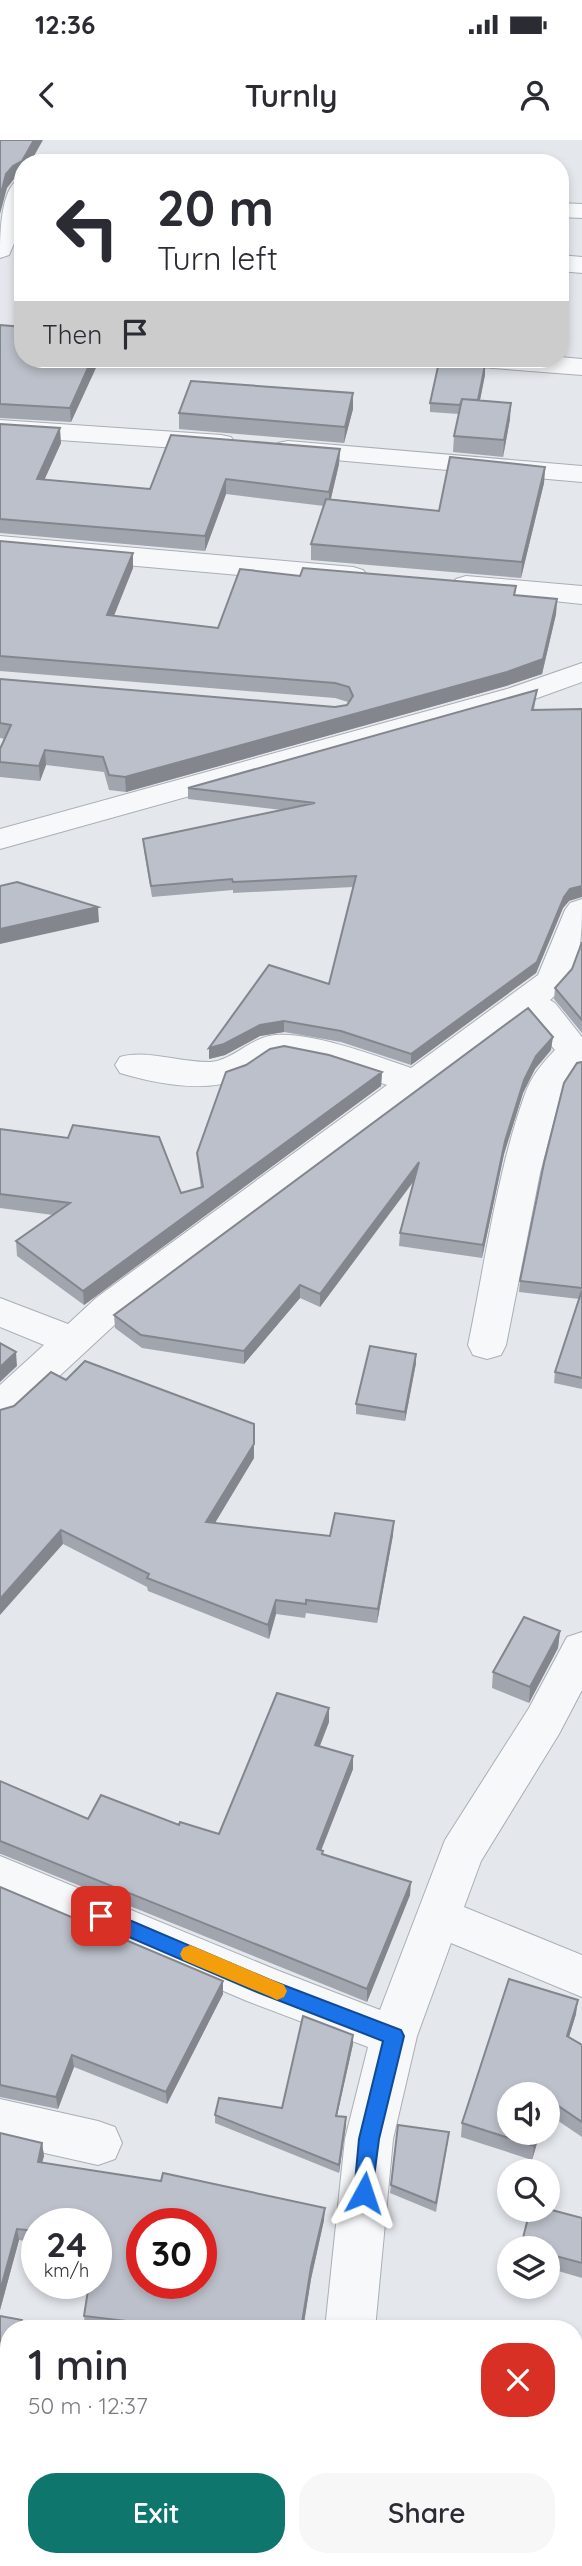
<!DOCTYPE html>
<meta charset="utf-8">
<style>
:root{--surface:#fff;--page:#f7f7f7;--text:#2b2b33;--muted:#7c7c81;--accent:#0f766e}
body{margin:0;font-family:Quicksand,sans-serif;background:var(--page);color:var(--text);height:100vh;display:flex;flex-direction:column;font-size:26px;white-space:nowrap}
*{box-sizing:border-box;margin:0}
p{font-size:23px;color:var(--muted)}
.icon{flex:none;width:38px;height:38px;fill:none;stroke:currentColor;stroke-width:2;stroke-linecap:round;stroke-linejoin:round}
.map{position:relative;flex:1;overflow:hidden}
.side{position:absolute;left:0px;top:2180px;width:583px;height:247px;display:flex;flex-direction:column;background:var(--surface);border-radius:28px 28px 0 0;box-shadow:0 4px 10px #0003}
.side>*{flex:none}
.banner{position:absolute;left:14px;top:14px;width:555px;height:214px;border-radius:28px;box-shadow:0 4px 10px #0003;background:#fff;color:var(--text);overflow:hidden}
.controls{position:absolute;left:497px;top:1942px;display:grid;gap:14px}
.controls a{display:grid;place-items:center;width:63px;height:63px;border-radius:50%;background:var(--surface);box-shadow:0 4px 10px #0003;font-size:35px}
.speed{position:absolute;left:21px;top:2068px;display:flex;gap:14px;font-size:35px;font-weight:700;text-align:center}
.speed>*{display:grid;place-content:center;width:91px;height:91px;border-radius:50%;background:var(--surface);box-shadow:0 4px 10px #0003;line-height:1}
.speed small{font-size:18px;font-weight:400}
.speed .limit{border:10px solid #d22;background:#fff;color:#111}
.pin{position:absolute;display:grid;place-items:center;width:60px;height:60px;color:#fff;margin:-30px;border-radius:14px;box-shadow:0 4px 10px #0006}
.me{position:absolute;width:77px;margin:-38px;rotate:5deg;stroke-linejoin:round;filter:drop-shadow(0 0 5px #0008)}
.turn{display:flex;align-items:center;gap:24px;height:147px;padding:0 28px;font-size:32px}
.turn .icon{width:91px;height:91px;stroke-width:2.5}
.turn b{display:block;font-size:49px;line-height:60px}
.then{display:flex;align-items:center;height:66px;padding:0 28px;background:#0003;gap:14px;font-size:26px}
.round{display:grid;place-items:center;flex:none;width:74px;height:74px;border-radius:28px;background:var(--page)}
.overview{display:flex;align-items:center;justify-content:space-between;height:119px;padding:0 28px}
h1{font-size:42px;font-weight:600;line-height:52px}
.cta{display:flex;gap:14px;margin-top:auto;padding:14px 28px}
.cta a{flex:1;height:80px;border-radius:28px;background:var(--accent);color:#fff;font-size:28px;font-weight:600;line-height:80px;text-align:center}
.cta a+a{background:var(--page);color:var(--text)}
.status{display:flex;justify-content:space-between;align-items:center;height:49px;padding:0 35px;background:var(--surface);direction:ltr}
.status svg{height:19px;fill:currentColor}
header{display:flex;justify-content:space-between;align-items:center;height:91px;padding:0 28px;background:var(--surface);font-size:32px;font-weight:600}
.map>svg:first-child{display:block}
.lines{fill:none;stroke-linecap:round;stroke-linejoin:round}
.minor-casing{stroke:#a9aeb7;stroke-width:2}
.minor{fill:#f7f8fa;fill-rule:evenodd}
.wall{fill:#a1a5ae}
.shaded-wall{fill:#83868d}
.building{fill:#bbc0ca;stroke:#83868d;stroke-width:2;fill-rule:evenodd}
.route{fill:#1a73e8;stroke:#114b97;stroke-width:2}
.slow{fill:#f59e0b}
</style>
<div class="status"><b>12:36</b><svg viewBox="0 0 49 12"><path d="M0 12V9h3v3zM5 12V6h3v6zM10 12V3h3v9zM15 12V0h3v12zM26 1h20v11H26zM47 4h2v5h-2z"/></svg></div>
<header><svg class="icon" aria-label="back" viewBox="0 0 24 24"><path d="M15 5l-7 7 7 7"/></svg>Turnly<svg class="icon" aria-label="person" viewBox="0 0 24 24"><circle cx="12" cy="8" r="4"/><path d="M4 21q1-7 8-7t8 7"/></svg></header>
<div class="map">
<svg width="582" height="2426" viewBox="0 0 582 2426">
<rect width="100%" height="100%" fill="#e4e7ec"/>
<g class="lines">
<defs>
<path id="minor" d="M23,37V83L9,115L0,118C0,94 0,44 23,37Z
M560,63L582,64V78L560,77Z
M560,115L582,117V133L560,131Z
M560,217L582,219V235L480,227L471,225L467,219Z
M0,280L221,295L231,297L235,303L231,309L221,311L0,296Z
M288,301L582,326V342L278,315L274,309L278,303Z
M0,396L353,427L363,430L368,436L363,442L353,445L0,414Z
M466,436L582,446V464L456,451L451,445L456,439Z
M582,523V542L529,561L0,709V689L507,549Z
M582,759C582,801 582,833 550,860L555,863L582,897V933L575,931L561,953L540,1033L506,1205L501,1215L487,1219L473,1215L468,1205C485,1124 497,1031 525,954C531,937 542,923 555,910L527,877L122,1178L14,1278L0,1283V1245L44,1205L0,1187V1158L68,1184L96,1158L387,945C363,937 297,912 273,919C261,923 253,935 241,939C203,953 157,944 120,933L115,925L120,917C147,909 181,923 211,922C232,920 247,901 269,896C305,889 376,916 411,928L538,835L565,770L570,763Z
M582,1492V1550L559,1594L481,1721L464,1767L582,1815V1857L451,1803L417,1896L393,1999L375,2189H325L345,1999L368,1907L247,1861L0,1756V1716L279,1831L380,1870L445,1700L529,1568L567,1497Z
M0,1959L98,1981L115,1987L122,2003L115,2019L98,2025L0,2003Z
M0,2234L9,2235V2285L0,2284Z
M574,2356L582,2359V2411L574,2408Z"/>
</defs>
<use href="#minor" class="minor-casing"/>
<use href="#minor" class="minor"/>
</g>
<path class="wall" d="M0,185L100,219L71,282L0,278Z
M485,225V235L480,260L510,279L503,317L453,312L454,296L459,274L430,272V263Z
M353,253V269L344,303L179,289V273Z
M0,284L61,303L44,340L150,349L340,309L339,324L331,359L439,371L545,327L544,343L521,438L311,420V404L324,366L226,354L205,411L0,393Z
M0,401L133,413V428L114,476L218,488L300,436L516,446L515,455L557,459L556,474L542,534L506,546L126,652L109,650L104,632L46,625L40,641L0,637V609L5,599L0,598V539L335,567L347,565L348,562L335,558L0,531Z
M537,550L534,570L569,761L563,768L536,833L411,925L341,902L284,892L260,896L225,915L209,919L329,844L353,747L233,753V750L152,757L144,710L143,699L282,670L188,659V648Z
M582,802V893L554,859L555,848L572,829Z
M551,910L535,929L523,953L504,1014L482,1118L399,1106L400,1093L414,1041L320,1167L300,1158L244,1224L142,1208L115,1188L114,1175Z
M582,922V1249L554,1243L555,1232L579,1159L519,1152L520,1141Z
M382,932L381,946L84,1165L17,1116L16,1101L53,1075L0,1068V989L181,1053L201,1048L198,1027L197,1013Z
M416,1223L405,1281L356,1274V1264Z
M66,1240L254,1318L215,1383L330,1396L393,1395L377,1483L306,1473L305,1478L276,1474L269,1499L148,1451L147,1447L63,1404L14,1266Z
M560,1491L558,1508L529,1563L492,1548L493,1532Z
M329,1582L319,1606L353,1616V1629L321,1711L323,1714L410,1755L367,1862L1,1714H0V1641L88,1679L179,1685L219,1694Z
M0,1747L223,1841V1854L167,1964L74,1927L58,1969L0,1957Z
M576,1874L569,1897L582,1905V1997L548,1974V1955L540,1993L532,2020L461,1997L462,1983Z
M353,1895V1904L337,1976L346,1977L339,2033L215,1983V1975L282,1968Z
M0,1993L42,2003L44,2016L42,2022L324,2080L311,2139L303,2189H99L85,2188L84,2176L96,2144V2084H37V2103L19,2100L0,2170Z
M448,2001L436,2072L390,2053L391,2045Z
M530,2070L582,2078V2138L548,2128V2109H520Z
M0,2176L22,2180L24,2189H9V2232H0Z
M574,2263L582,2265V2331L574,2329Z
M0,2282L9,2284V2396L6,2395L4,2389L0,2388Z"/>
<path class="shaded-wall" d="M34,0H43L30,23H23V35L14,39L7,48L0,74V57L6,34Z
M92,219H100L71,282L70,268Z
M485,225V235L477,275V266Z
M353,253V269L344,303L345,287Z
M511,263L510,279L503,317L504,300Z
M60,288L61,303L38,354L37,339Z
M340,309L339,324L329,366V352Z
M545,327L544,343L521,438L522,422Z
M226,339V354L205,411V396Z
M133,413V428L108,490L107,475Z
M557,459L556,474L542,534L506,546L126,652L125,637L507,532Z
M45,610L46,625L40,641L39,626Z
M582,746V757L569,761L563,768L536,833L411,925V914L564,757L570,749Z
M98,767L99,782L0,804V789Z
M284,881V892L260,896L225,915L209,919V908L260,885Z
M553,897L551,910L535,929L523,953L504,1014L482,1118L483,1105L505,1001L524,940L536,916Z
M382,932L381,946L84,1165L83,1151Z
M419,1022L418,1035L320,1167V1154Z
M300,1145V1158L244,1224V1211Z
M16,1212L17,1226L0,1242V1227Z
M416,1214V1223L405,1281V1272Z
M254,1284V1318L207,1396L206,1382Z
M394,1381L393,1395L377,1483L378,1469Z
M61,1390L63,1404L0,1475V1459Z
M276,1460V1474L269,1499L268,1485Z
M560,1491L558,1508L529,1563L530,1547Z
M329,1568V1582L315,1619V1605Z
M353,1616V1629L316,1723L317,1709Z
M411,1742L410,1755L367,1862V1849Z
M223,1841V1854L167,1964L166,1952Z
M578,1860L576,1874L565,1910L567,1896Z
M353,1895V1904L335,1984L336,1976Z
M72,1915L74,1927L58,1969L56,1957Z
M346,1977V1986L339,2033V2025Z
M538,1993H540L532,2020L534,2006Z
M42,2003L44,2016L39,2034L38,2022Z
M325,2068L324,2080L311,2139L303,2189H301L311,2127Z
M17,2089L19,2100L0,2170V2151Z"/>
<path class="building" d="M0,0H34L22,21L13,26L6,34L0,57Z
M0,185L23,187V219H92L70,268L0,264Z
M439,222L485,225L478,260L462,259L460,265L430,263Z
M191,241L353,253L345,287L179,273Z
M462,259L511,263L504,300L454,296Z
M0,284L60,288L37,339L150,349L171,295L340,309L329,352L226,339L205,396L0,379Z
M450,317L545,327L522,422L311,404L326,359L439,371Z
M0,401L133,413L107,475L218,488L240,429L300,436L303,428L516,446L514,455L557,459L543,519L507,532L125,637L109,635L103,617L45,610L39,626L0,622V609L11,585L0,583V539L335,567L347,565L353,556L349,547L335,543L0,516Z
M537,550L532,570L582,569V746L570,749L564,757L537,822L411,914L341,891L284,881L260,885L224,904L209,908L269,825L329,844L356,736L233,742L232,739L151,746L143,699L315,663L188,648Z
M17,742L98,767L0,789V746Z
M582,802V880L555,848L572,829Z
M528,868L553,897L536,916L524,940L505,1001L483,1105L400,1093L419,1022L320,1154L300,1145L244,1211L141,1195L114,1175Z
M284,906L329,915L382,932L83,1151L16,1101L70,1063L0,1054V989L68,998L73,985L159,997L181,1053L203,1047L197,1013L226,932L246,925L270,909Z
M582,922V1148L520,1141L544,1023L564,943L577,923Z
M582,1150V1238L555,1232Z
M0,1203L16,1212L0,1227Z
M370,1206L416,1214L405,1272L356,1264Z
M85,1221L254,1284V1304L206,1382L330,1396L335,1373L394,1381L378,1469L306,1460V1464L276,1460L268,1485L147,1438L149,1434L61,1390L0,1459V1270L14,1266L51,1232L66,1240Z
M524,1477L560,1491L530,1547L493,1532Z
M277,1553L329,1568L315,1605L353,1616L317,1709L323,1711L322,1714L411,1742L367,1849L0,1701V1641L88,1679L101,1655L179,1685L180,1682L219,1694Z
M0,1747L223,1841L166,1952L72,1915L56,1957L0,1945Z
M509,1839L578,1860L567,1896L582,1905V1982L548,1959V1961V1955H509V1993H538L534,2006L462,1983Z
M303,1876L353,1895L336,1976L346,1977L339,2025L215,1975L219,1958L282,1968Z
M398,1985L449,1992L436,2063L391,2045Z
M0,1993L42,2003L38,2022L161,2041L163,2033L325,2068L311,2127L301,2189H125L127,2181L84,2176L89,2144H96V2084H37V2091L17,2089L0,2151ZM142,2084H201V2144H142Z
M548,2069L582,2078V2123L548,2114V2109H529L521,2106L530,2070H548Z
M0,2176L22,2180L20,2189H9V2226L7,2221L0,2220Z
M574,2263L582,2265V2318L574,2316Z
M0,2282L9,2284V2386L4,2385L5,2379L0,2378Z
M9,2414V2418H268L266,2426H6Z
M459,2418H541L552,2420V2426H458Z"/>
<path class="route" d="M101,1768L270,1840L401,1890L404,1896L379,1999L371,2060L364,2063L357,2060L354,2053L359,1999L383,1901L257,1852L94,1782L91,1776L94,1770Z"/>
<path class="slow" d="M190,1805L284,1845L287,1851L284,1857L277,1860L271,1857L183,1820L180,1814L183,1808Z"/>
</svg>
<div class="controls">
<a><svg class="icon" aria-label="sound" viewBox="0 0 24 24"><path d="M4 9h4l5-4v14l-5-4H4zM17 9q2 3 0 6"/></svg></a>
<a><svg class="icon" aria-label="search" viewBox="0 0 24 24"><circle cx="10" cy="10" r="6"/><path d="M15 15l6 6"/></svg></a>
<a><svg class="icon" aria-label="layers" viewBox="0 0 24 24"><path d="M12 4l9 5-9 5-9-5zM3 14l9 5 9-5"/></svg></a>
</div>
<div class="speed"><div>24<small>km/h</small></div><div class="limit">30</div></div>
<div class="pin" style="left:101px;top:1776px;background:#d93025"><svg class="icon" aria-label="arrive" viewBox="0 0 24 24"><path d="M6 21V4h12l-3 4 3 4H6"/></svg></div>
<svg class="me" style="left:364px;top:2053px" viewBox="-20 -20 40 40"><path d="M0-17L14 15 0 8-14 15z" fill="#1a73e8" stroke="#fff" stroke-width="4"/></svg>
<div class="banner">
<div class="turn"><svg class="icon" aria-label="left" viewBox="0 0 24 24"><path d="M17 20v-9H6M10 6l-5 5 5 5"/></svg><div><b>20 m</b>Turn left</div></div>
<div class="then">Then<svg class="icon" aria-label="arrive" viewBox="0 0 24 24"><path d="M6 21V4h12l-3 4 3 4H6"/></svg></div>
</div>
<section class="side">
<div class="overview"><div><h1>1 min</h1><p>50 m · 12:37</p></div><a class="round" style="background:#d93025;color:#fff"><svg class="icon" aria-label="close" viewBox="0 0 24 24"><path d="M6 6l12 12M18 6L6 18"/></svg></a></div>
<div class="cta"><a>Exit</a><a>Share</a></div>
</section>
</div>
